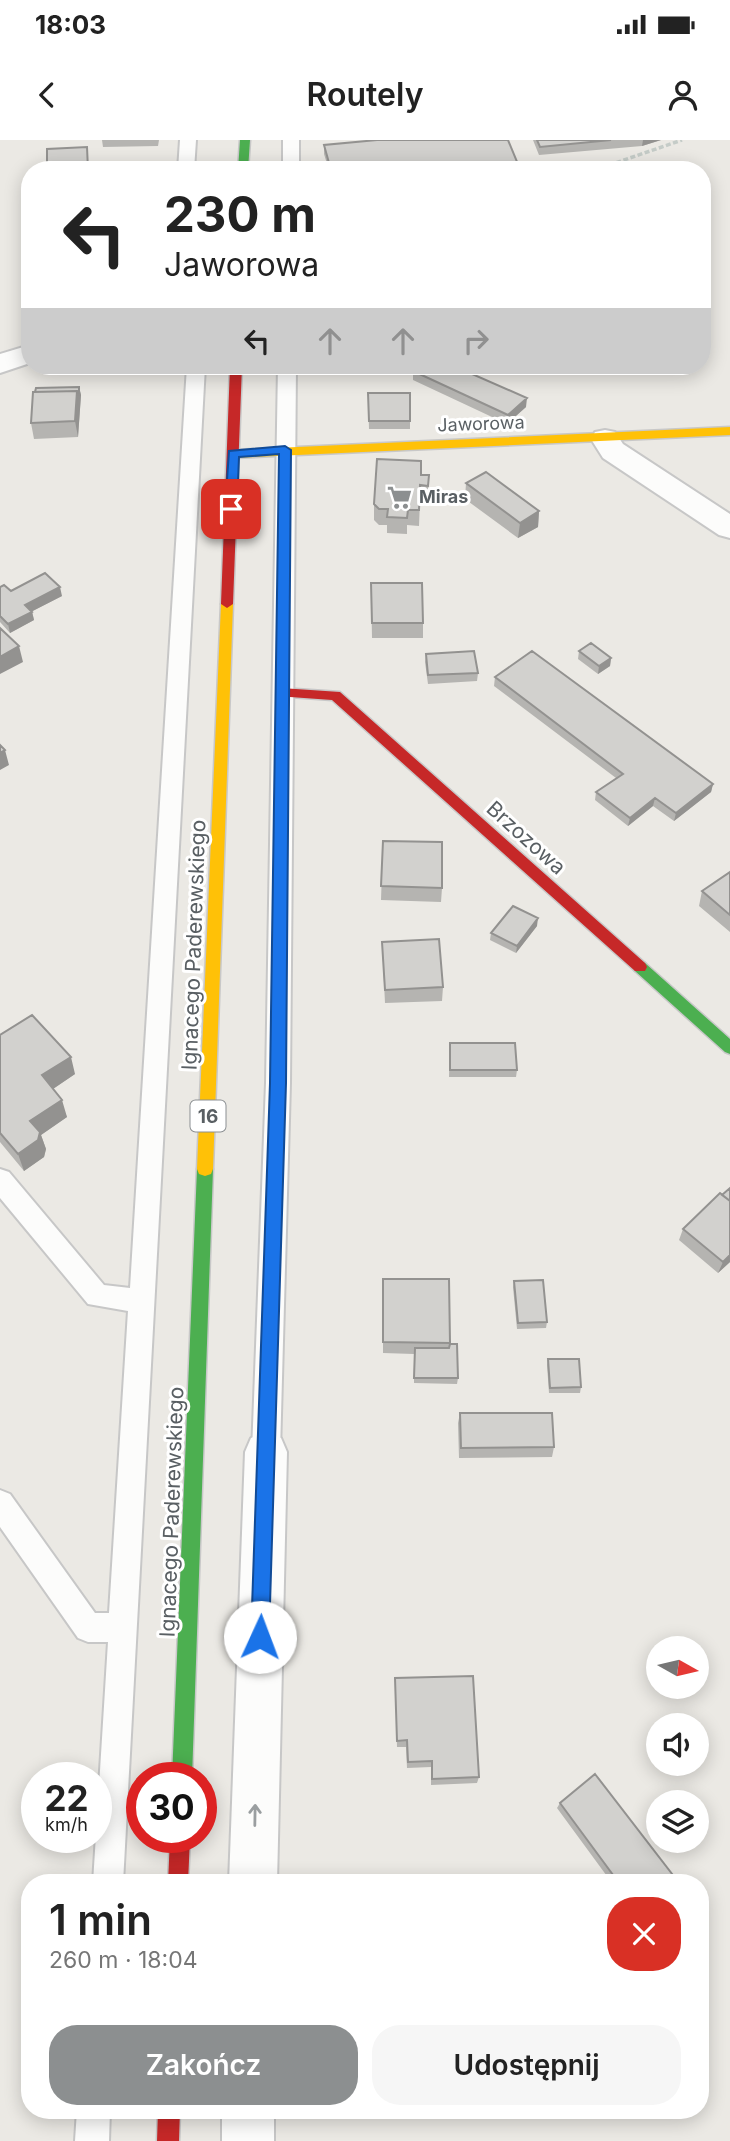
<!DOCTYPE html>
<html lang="pl">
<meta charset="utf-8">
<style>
:root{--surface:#fff;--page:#f6f6f6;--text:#222;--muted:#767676;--accent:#8c8f90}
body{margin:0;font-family:Inter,sans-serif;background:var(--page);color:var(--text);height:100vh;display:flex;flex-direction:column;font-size:26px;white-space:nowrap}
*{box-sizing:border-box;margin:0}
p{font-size:23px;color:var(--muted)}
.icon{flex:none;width:38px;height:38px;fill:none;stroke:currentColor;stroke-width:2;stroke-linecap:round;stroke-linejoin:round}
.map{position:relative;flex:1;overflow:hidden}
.panel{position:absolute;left:21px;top:1734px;width:688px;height:245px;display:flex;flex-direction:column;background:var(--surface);border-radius:28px;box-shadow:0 4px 18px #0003}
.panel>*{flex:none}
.top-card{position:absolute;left:21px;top:21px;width:690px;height:214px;border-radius:28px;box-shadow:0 4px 18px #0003;background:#fff;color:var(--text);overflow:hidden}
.needle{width:46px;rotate:98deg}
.buttons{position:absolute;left:646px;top:1496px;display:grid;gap:14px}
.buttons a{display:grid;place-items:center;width:63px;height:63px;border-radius:50%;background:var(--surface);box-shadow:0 4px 18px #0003;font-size:35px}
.speed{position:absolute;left:21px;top:1622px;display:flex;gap:14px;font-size:35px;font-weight:700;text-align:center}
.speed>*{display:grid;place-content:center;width:91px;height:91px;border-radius:50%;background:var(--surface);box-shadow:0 4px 18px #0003;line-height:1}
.speed small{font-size:18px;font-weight:400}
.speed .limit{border:10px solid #d22;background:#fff;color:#111}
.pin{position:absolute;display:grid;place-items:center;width:60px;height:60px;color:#fff;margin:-30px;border-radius:14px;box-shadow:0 4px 10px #0006}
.me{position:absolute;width:77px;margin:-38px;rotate:2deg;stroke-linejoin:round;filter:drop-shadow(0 0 5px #0008)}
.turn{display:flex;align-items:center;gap:24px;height:147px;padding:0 28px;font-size:32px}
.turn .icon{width:91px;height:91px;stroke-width:2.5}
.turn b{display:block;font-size:49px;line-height:60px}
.lanes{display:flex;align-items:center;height:66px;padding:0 28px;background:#0003;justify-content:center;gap:35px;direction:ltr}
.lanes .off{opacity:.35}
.round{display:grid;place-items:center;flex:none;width:74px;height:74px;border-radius:28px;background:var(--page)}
.overview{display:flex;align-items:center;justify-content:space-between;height:119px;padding:0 28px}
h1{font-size:42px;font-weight:600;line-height:52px}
.button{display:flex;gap:14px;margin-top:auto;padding:14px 28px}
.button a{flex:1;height:80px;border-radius:28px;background:var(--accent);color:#fff;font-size:28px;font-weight:600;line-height:80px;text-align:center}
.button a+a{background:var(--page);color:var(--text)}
.status{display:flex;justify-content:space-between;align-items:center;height:49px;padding:0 35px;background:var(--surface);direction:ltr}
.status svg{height:19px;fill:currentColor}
header{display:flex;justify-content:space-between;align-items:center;height:91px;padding:0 28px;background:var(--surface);font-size:32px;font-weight:600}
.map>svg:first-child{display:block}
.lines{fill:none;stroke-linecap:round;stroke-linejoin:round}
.lane-casing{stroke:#c7c7c7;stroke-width:4}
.street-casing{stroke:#c7c7c7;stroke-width:4}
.fast-casing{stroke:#c8c8c8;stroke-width:3}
.slow-casing{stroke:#c8c8c8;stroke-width:3}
.jam-casing{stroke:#c8c8c8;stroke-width:3}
.path{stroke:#c5ccc8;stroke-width:3.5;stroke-dasharray:5 2.5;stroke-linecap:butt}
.lane{fill:#fcfcfb;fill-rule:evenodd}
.street{fill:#fcfcfb;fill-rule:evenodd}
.fast{fill:#4caf50;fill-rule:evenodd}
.slow{fill:#ffc107;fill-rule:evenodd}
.jam{fill:#c62828;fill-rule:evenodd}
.wall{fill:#b5b4b1}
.shaded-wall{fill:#939290}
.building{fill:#d2d1ce;stroke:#939290;stroke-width:2}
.oneway{stroke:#9a9ea0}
.route{fill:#1a73e8;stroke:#114b97;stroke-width:2}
.labels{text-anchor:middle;stroke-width:6;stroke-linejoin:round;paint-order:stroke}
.far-street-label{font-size:18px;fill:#595f63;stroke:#fff}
.far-poi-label{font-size:18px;font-weight:bold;fill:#595f63;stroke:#fff;text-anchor:start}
.shield{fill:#fff;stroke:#8b8f92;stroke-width:2}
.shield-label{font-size:19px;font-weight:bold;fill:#595f63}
.street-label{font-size:21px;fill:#595f63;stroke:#fff}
</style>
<div class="status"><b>18:03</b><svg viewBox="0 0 49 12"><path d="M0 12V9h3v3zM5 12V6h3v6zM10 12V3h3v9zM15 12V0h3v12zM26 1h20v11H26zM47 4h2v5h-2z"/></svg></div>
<header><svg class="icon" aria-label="back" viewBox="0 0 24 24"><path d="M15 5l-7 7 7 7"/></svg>Routely<svg class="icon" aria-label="person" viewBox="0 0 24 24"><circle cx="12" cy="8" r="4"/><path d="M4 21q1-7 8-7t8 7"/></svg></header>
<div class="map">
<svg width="730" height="2001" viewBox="0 0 730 2001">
<rect width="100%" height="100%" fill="#ebe9e4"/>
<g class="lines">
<defs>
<path id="lane" d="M180,0H196L194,30H178Z
M283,0H299V30H283Z
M187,226H205L123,1743H93L108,1502H88L78,1498L0,1387V1350L10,1354L95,1473H109L128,1171L88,1164L0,1058V1029L9,1032L104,1145L130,1148Z
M278,226H296L290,943L280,1312L276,1321L266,1325L256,1321L252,1312L266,943Z
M77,1970H110L109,2001H75Z"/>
<path id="street" d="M30,205V223L0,233V214Z
M605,290L615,292L623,304L730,374V398L719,395L603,318L591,299L595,292Z
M266,1292L281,1298L287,1312L277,1743H229L245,1312L251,1298Z
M222,1970H274V2001H222Z"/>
<path id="fast" d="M240,0H250L248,30H238Z
M640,821L645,823L730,899V914L725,912L635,831L633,827L635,823Z
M205,1022L211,1024L213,1029L192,1638H172L197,1029L199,1024Z"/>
<path id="slow" d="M730,287V295L233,318L227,314L233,310Z
M227,460L233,464L213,1029L211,1034L205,1036L199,1034L197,1029L221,464Z"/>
<path id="jam" d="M230,226H242L233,464L227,468L221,464Z
M281,548L340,552L645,823L647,827L645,831H635L332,560L276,556V550Z
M170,1698H190L188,1743H168Z
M158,1970H180L179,2001H157Z"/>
</defs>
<use href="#lane" class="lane-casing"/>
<use href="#street" class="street-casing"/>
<use href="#fast" class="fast-casing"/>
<use href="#slow" class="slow-casing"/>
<use href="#jam" class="jam-casing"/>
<path class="path" d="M595,30L682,0"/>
<use href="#lane" class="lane"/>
<use href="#street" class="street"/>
<use href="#fast" class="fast"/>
<use href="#slow" class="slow"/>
<use href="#jam" class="jam"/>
</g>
<path class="wall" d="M102,0H159L158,6L103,7Z
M533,0H661L642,6L539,15Z
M324,5L520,29L329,30L324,14Z
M595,226H663V230L599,235Z
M413,231L526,267L507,284L413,240Z
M79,247L81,255L78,297L34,299L31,283Z
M368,253H410V289H369Z
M421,335H429L428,361H420L419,386L407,385V394L387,393V385H379L374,380V364Z
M466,343L539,371L538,387L518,398L465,359Z
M371,443L423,483V498H372Z
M0,447L11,451L62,456L32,471L34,480L10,493L0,482Z
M579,511L611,518L610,526L598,534L578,519Z
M426,514L478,533L477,541L428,544L425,522Z
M495,537L713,644L711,652L674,681L653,666L628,686L595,660L596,652L616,638L494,546Z
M383,701L442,748L441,762L381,760Z
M730,732V792L699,766L702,751Z
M537,786L516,813L490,800L491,793Z
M382,802L443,847L442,861L385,863Z
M0,895L75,934L53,949L67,977L41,995L46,1009L44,1017L24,1031L0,1002Z
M450,903L517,930L516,937H449Z
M722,1055L730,1122L718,1133L679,1100L683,1089Z
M383,1139L450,1203L458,1238L457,1244L414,1243V1214L383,1213Z
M514,1141L547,1182L546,1188L517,1189L513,1147Z
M548,1219L581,1247L580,1253H549L547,1225Z
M460,1273L554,1307L552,1317L459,1318L458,1283Z
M395,1538L479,1637L477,1643L431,1645V1627L407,1628L406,1607H397Z
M560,1663L679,1743H612L557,1668Z"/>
<path class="shaded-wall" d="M643,0H661L642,6Z
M79,247L81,255L78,297L75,281L77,251Z
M527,258L526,267L507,284L508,275Z
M539,371L538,387L518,398L520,383Z
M60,447L62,456L27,474L25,465Z
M32,472L34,480L10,493L8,484Z
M19,506L23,522L0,534V517Z
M611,518L610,526L598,534L599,526Z
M5,610L9,625L0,630V613Z
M713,644L711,652L674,681L676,673Z
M655,658L653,666L628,686L630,678Z
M538,778L537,786L516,813L517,806Z
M71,917L75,934L47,953L42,935Z
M62,960L67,977L41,995L46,1009L44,1017L24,1031L18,1014L30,981Z
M730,1115V1122L718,1133L723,1122Z"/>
<path class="building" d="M377,0H508L520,29L331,30L324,5Z
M537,0H611L540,7Z
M87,7L88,30H47V9Z
M420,226H454L527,258L508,275L413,231Z
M79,247V258L77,251L35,252L36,248Z
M77,251L75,281L31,283L33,252Z
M368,253H410V281H369Z
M377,319L421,321V335H429L428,346L420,345L419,370H408L407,378L387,377L388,369H379L374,364Z
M486,332L539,371L520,383L466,343Z
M45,433L60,447L25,465L32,472L8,484L0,476V447L4,445L11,451Z
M371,443H422L423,483H372Z
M0,488L19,506L0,517Z
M591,503L611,518L599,526L579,511Z
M474,511L478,533L428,535L426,514Z
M532,511L713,644L676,673L655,658L630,678L596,652L623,634L495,537Z
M0,605L5,610L0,613Z
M383,701L442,702V748L381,746Z
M730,732V775L702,751Z
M513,766L538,778L517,806L491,793Z
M439,799L443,847L385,850L382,802Z
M32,875L71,917L42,935L62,960L30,981L40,992L38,1000L18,1014L0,993V895Z
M450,903H515L517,930H450Z
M730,1048V1061L722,1055Z
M720,1053L730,1061V1115L723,1122L683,1089Z
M383,1139H449L450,1203L383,1202Z
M543,1140L547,1182L518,1183L514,1141Z
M450,1204H457L458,1238H414L415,1208H449Z
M548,1219H579L581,1247L550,1248Z
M460,1273H552L554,1307L461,1308Z
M473,1536L479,1637L432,1639V1621L408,1622L407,1600L397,1601L395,1538Z
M595,1634L679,1743H619L560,1663Z"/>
<defs><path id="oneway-shaft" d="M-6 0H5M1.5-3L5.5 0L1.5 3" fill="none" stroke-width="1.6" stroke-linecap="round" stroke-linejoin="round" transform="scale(1.75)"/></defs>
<use class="oneway" href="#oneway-shaft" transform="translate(255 1675) rotate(-89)"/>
<path class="route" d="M285,306L291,310L286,943L269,1497L267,1503L260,1506L253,1503L251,1497L270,943L279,314L239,317L237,369L231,373L225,369L229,311Z"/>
<defs>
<symbol id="supermarket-bare" viewBox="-9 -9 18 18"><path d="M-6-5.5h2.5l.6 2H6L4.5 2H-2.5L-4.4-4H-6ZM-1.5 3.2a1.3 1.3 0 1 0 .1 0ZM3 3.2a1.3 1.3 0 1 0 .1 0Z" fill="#8c8f90" stroke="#fff" stroke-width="2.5" paint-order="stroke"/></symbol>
</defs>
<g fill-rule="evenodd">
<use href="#supermarket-bare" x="382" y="340" width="35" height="35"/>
</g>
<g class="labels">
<g class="far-street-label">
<text transform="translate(481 284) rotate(-2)" y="6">Jaworowa</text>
</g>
<g class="far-poi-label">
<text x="419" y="363">Miras</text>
</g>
<rect class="shield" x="190.5" y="960.5" width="35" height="31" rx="5"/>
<g class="shield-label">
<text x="208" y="983">16</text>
</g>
<g class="street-label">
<text transform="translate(526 698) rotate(42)" y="7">Brzozowa</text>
<text transform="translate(194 805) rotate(-88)" y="7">Ignacego Paderewskiego</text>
<text transform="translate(172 1372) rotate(-88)" y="7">Ignacego Paderewskiego</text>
</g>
</g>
</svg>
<div class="buttons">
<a><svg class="needle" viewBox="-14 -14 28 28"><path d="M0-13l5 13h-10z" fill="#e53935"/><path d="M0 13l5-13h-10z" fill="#767676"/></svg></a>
<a><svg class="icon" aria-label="sound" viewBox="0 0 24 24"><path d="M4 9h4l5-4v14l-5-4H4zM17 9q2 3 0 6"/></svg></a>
<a><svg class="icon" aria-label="layers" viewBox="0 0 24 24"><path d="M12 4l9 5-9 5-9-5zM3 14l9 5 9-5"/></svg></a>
</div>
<div class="speed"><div>22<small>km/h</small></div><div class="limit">30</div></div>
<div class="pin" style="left:231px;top:369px;background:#d93025"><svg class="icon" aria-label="arrive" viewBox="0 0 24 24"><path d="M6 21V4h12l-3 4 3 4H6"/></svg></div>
<svg class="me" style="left:260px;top:1497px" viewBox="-20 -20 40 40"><circle r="19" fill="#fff"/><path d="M0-13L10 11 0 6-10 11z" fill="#1a73e8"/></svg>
<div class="top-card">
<div class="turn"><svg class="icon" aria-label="left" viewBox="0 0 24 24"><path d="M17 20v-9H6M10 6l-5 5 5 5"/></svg><div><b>230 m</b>Jaworowa</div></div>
<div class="lanes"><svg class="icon" aria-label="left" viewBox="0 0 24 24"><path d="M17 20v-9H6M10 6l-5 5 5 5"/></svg><svg class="icon off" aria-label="ahead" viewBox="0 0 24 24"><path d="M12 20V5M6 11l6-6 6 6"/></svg><svg class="icon off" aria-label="ahead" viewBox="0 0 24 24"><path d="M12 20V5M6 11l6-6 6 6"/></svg><svg class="icon off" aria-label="right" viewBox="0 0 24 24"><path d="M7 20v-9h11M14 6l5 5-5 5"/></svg></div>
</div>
<section class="panel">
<div class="overview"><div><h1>1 min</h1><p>260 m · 18:04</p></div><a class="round" style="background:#d93025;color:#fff"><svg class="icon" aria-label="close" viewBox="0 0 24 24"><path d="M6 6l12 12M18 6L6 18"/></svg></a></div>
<div class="button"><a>Zakończ</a><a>Udostępnij</a></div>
</section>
</div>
